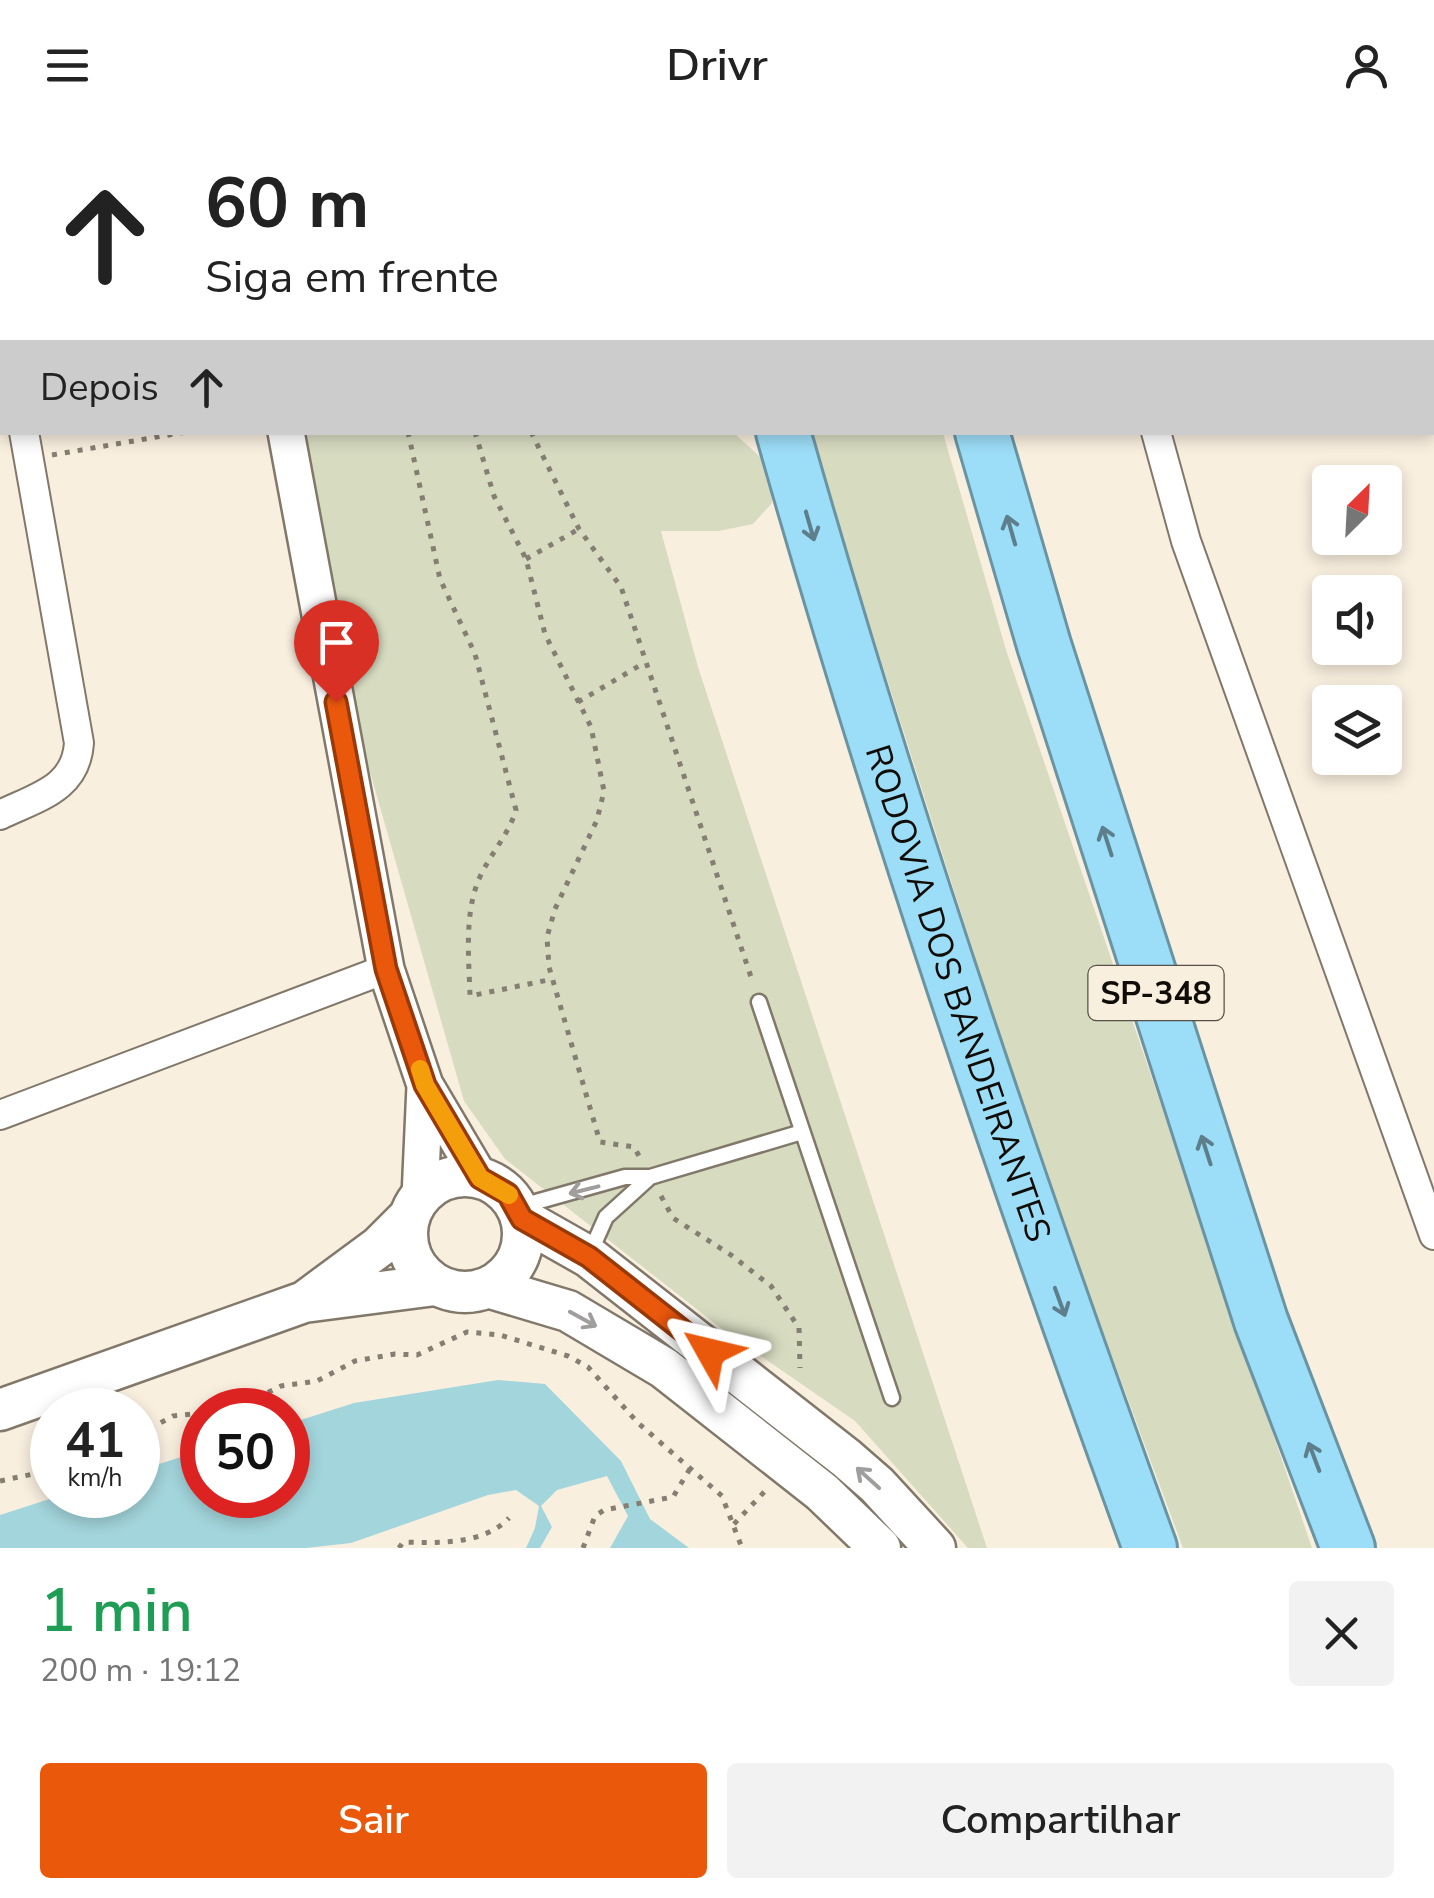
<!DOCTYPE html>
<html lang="pt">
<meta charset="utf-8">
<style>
:root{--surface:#fff;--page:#f2f2f2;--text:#222;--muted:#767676;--accent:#ea580c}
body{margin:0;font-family:"Nunito Sans",sans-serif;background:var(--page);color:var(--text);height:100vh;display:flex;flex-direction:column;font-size:38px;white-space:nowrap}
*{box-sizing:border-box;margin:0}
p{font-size:32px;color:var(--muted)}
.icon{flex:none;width:55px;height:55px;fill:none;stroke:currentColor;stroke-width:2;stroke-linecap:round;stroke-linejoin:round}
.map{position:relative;height:1418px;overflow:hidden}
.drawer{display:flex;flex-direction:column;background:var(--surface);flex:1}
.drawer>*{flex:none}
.top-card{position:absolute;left:0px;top:0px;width:1435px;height:305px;box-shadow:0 5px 15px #0003;background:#fff;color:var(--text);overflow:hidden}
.needle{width:65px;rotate:24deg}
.buttons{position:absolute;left:1312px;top:335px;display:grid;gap:20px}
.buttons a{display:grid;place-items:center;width:90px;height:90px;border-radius:10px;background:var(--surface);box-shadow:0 5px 15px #0003;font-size:50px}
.speed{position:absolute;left:30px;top:1258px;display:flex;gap:20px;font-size:50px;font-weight:700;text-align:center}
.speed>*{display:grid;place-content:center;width:130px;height:130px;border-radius:50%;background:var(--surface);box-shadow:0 5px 15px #0003;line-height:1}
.speed small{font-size:25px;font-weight:400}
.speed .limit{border:15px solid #d22;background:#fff;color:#111}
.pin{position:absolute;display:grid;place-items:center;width:85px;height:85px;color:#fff;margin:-102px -42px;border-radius:50% 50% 50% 0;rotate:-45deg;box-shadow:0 0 10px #0007}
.pin .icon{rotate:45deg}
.me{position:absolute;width:110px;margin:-55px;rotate:307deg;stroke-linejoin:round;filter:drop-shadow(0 0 8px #0008)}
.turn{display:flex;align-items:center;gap:35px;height:210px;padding:0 40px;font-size:45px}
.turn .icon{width:130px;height:130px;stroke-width:2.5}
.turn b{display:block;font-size:70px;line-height:85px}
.then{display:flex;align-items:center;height:95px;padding:0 40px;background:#0003;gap:20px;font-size:38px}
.round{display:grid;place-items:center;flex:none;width:105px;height:105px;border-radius:10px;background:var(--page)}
.overview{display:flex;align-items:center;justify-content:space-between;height:170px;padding:0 40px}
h1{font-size:60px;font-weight:600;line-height:75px;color:#1e9e55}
.primary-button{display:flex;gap:20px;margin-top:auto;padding:20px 40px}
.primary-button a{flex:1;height:115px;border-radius:10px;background:var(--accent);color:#fff;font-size:40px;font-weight:600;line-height:115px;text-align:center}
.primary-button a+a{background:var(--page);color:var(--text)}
header{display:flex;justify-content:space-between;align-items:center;height:130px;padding:0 40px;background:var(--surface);font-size:45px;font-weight:600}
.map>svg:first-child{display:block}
.green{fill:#d7dbc0}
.water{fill:#a3d5dc}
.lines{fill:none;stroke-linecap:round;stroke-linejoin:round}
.service-casing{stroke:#81786a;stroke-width:19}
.minor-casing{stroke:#81786a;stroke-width:32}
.tertiary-casing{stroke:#81786a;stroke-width:40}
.secondary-casing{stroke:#81786a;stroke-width:45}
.motorway-casing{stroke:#6b94a3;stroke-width:58}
.path{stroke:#857e73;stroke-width:5;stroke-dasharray:5 8;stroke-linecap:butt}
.service{stroke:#fff;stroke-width:14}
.minor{stroke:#fff;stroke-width:28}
.tertiary{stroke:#fff;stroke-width:35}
.secondary{stroke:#fff;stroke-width:40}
.motorway{stroke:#9cddf7;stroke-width:52}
.oneway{stroke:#5d7f8b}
.oneway2{stroke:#9f9e9c}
.route-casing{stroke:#983908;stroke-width:25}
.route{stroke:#ea580c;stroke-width:18}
.slow{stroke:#f59e0b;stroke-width:18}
.labels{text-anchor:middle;stroke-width:10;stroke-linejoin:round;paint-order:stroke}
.shield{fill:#f9efdf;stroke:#565048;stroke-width:2.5}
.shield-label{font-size:32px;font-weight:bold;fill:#100c07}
.street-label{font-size:35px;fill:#100c07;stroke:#f9efdf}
</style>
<header><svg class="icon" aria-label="menu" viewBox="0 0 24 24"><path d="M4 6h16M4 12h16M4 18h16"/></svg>Drivr<svg class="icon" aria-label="person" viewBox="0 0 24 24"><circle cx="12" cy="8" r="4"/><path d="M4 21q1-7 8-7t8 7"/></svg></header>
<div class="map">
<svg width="1434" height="1418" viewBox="0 0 1434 1418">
<rect width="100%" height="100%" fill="#f9efdf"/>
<path class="green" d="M241,0H575L576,2H242Z
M296,303H734L771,337L772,373L753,394L719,401H661L698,537L987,1418H968L855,1291L726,1202L505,1029L464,971L348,565Z
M809,303H943L1006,520L1312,1418H1183L1041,1035Z"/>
<path class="water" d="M498,1250L545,1254L621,1331L650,1389L689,1418H610L628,1386L607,1346L557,1360L541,1376L552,1397L540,1418H526L535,1398L539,1376L516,1360L488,1365L351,1413L306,1418H0V1385L62,1365H138V1341L202,1320V1365H288V1294L354,1273Z"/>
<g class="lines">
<defs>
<path id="service" d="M759,872L892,1268
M518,1077L625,1047H650L802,1002
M590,1123L606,1087L649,1048"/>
<path id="minor" d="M1078,0L1079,2
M0,173L2,186
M1156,302L1186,411L1434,1105
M0,685C37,667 76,659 79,613L24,302
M0,985L386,839"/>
<path id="tertiary" d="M230,0V2
M286,302L386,839L425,955L480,1048
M420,1067L425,956"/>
<path id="secondary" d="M407 1104a58 58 0 1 1 116 0a58 58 0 1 1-116 0Z
M522,1089L589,1127L846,1328L877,1355L935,1418
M491,1158L568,1181L664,1238L822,1362L880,1418
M307,1170L380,1116L409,1087
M0,1280L304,1172L435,1155"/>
<g id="motorway">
<path d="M698,0V2"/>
<path d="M894,0L895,2"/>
<path id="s1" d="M783,302C890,679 1016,1050 1150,1418"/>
<path d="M982,302L1044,515L1261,1191L1348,1418"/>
</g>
</defs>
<use href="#service" class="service-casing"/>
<use href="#minor" class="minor-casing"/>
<use href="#tertiary" class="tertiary-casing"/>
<use href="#secondary" class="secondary-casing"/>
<use href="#motorway" class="motorway-casing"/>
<path class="path" d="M304,0L305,2
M390,0V2
M493,0L494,2
M408,302L440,449L475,524L516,680C508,706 490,724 479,749C464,784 469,829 470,866L553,849
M475,302L494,366L526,429L545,504L591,597L604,661L597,690L555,779L547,807L549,837L600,1012L634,1017L639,1026
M531,302L579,399L621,457L753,853
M52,325L186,302
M526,429L579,399
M578,572L644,533
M661,1066L673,1088L731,1125L771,1156L799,1198L800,1238
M233,1280L281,1256L317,1251L355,1231L395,1224L417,1225L467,1202L500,1205L568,1226L588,1237L638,1293L722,1366L742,1418
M138,1305L173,1286L202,1283
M0,1351L52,1340
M734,1394L766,1360
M399,1418L403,1412C437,1413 484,1415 509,1388
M583,1418L595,1386L604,1380L673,1367L691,1337"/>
<use href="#service" class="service"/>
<use href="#minor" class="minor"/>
<use href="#tertiary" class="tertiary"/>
<use href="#secondary" class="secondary"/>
<use href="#motorway" class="motorway"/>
</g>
<defs><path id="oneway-shaft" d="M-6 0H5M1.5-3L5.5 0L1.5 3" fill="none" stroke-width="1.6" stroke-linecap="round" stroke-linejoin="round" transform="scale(2.5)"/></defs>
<g class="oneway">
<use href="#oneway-shaft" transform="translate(810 396) rotate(74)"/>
<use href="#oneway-shaft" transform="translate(1011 400) rotate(-106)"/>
<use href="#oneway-shaft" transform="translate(1107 711) rotate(-108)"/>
<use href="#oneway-shaft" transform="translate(1206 1020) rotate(-108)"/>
<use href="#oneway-shaft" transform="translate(1060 1172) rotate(70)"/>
<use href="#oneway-shaft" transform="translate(1314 1327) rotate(-111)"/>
</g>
<g class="oneway2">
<use href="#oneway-shaft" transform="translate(584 1060) rotate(166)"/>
<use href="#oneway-shaft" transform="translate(583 1189) rotate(29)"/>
<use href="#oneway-shaft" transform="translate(868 1348) rotate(-138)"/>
</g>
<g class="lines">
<defs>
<path id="route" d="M336,572L386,839L425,955L480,1048L508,1064L522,1089L589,1127L710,1222"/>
</defs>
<use href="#route" class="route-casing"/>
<use href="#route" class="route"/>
<path class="slow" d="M420,939L425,955L480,1048L509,1065"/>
</g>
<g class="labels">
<rect class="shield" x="1088.5" y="836" width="135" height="54" rx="8"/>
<g class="shield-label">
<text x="1156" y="874">SP-348</text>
</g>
<g class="street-label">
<text dy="12" stroke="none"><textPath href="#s1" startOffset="588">RODOVIA DOS BANDEIRANTES</textPath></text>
</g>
</g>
</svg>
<div class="buttons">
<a><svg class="needle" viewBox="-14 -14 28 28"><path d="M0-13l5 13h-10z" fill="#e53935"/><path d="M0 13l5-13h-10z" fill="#767676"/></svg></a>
<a><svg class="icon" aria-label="sound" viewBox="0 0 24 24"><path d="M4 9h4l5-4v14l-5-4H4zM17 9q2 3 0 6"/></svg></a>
<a><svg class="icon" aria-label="layers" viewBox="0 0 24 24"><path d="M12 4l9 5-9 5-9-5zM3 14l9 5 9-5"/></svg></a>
</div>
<div class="speed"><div>41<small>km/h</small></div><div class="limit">50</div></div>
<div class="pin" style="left:336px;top:572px;background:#d93025"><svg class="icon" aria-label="arrive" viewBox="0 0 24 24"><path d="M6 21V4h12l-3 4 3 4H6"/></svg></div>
<svg class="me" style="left:710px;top:1222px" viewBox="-20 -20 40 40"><path d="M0-17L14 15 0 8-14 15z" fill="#ea580c" stroke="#fff" stroke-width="4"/></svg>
<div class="top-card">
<div class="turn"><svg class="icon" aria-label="ahead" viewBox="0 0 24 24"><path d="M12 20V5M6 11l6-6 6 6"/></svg><div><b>60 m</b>Siga em frente</div></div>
<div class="then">Depois<svg class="icon" aria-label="ahead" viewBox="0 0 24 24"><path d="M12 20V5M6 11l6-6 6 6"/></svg></div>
</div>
</div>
<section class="drawer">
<div class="overview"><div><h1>1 min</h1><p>200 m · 19:12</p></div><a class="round"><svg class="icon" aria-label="close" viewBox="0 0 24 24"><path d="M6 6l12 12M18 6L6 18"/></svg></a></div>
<div class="primary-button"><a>Sair</a><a>Compartilhar</a></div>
</section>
